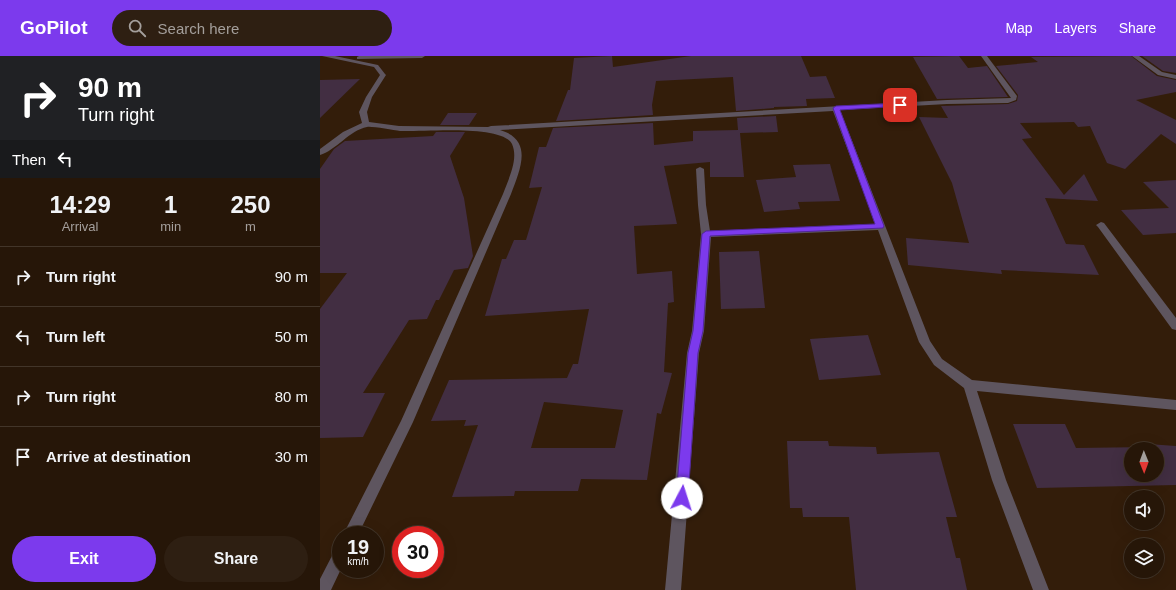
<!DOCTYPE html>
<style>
:root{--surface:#261608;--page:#2e1f12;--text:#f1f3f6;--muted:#a49f9c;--line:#423529;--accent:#7c3aed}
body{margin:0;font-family:Helvetica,sans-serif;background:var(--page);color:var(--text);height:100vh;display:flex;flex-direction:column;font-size:15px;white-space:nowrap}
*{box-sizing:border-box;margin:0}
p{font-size:13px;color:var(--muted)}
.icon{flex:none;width:22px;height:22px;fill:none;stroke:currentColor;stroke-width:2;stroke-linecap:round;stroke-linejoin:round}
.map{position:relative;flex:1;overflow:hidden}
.side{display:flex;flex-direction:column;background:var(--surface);width:320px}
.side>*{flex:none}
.guide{background:#202124;color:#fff;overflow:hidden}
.needle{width:26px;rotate:179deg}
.buttons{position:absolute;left:804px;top:386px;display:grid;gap:8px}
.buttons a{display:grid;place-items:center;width:40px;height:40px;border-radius:50%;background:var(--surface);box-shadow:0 4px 16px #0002,0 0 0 1px var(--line);font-size:20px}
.speed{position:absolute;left:12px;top:470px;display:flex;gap:8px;font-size:20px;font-weight:700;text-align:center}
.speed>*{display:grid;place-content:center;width:52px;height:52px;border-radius:50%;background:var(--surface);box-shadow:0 4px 16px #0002,0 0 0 1px var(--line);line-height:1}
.speed small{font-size:10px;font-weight:400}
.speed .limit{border:6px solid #d22;background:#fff;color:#111}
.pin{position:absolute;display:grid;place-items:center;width:34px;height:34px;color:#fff;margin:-17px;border-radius:8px;box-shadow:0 2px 6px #0006}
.me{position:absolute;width:44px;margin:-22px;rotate:5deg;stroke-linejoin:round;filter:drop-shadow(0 0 3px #0008)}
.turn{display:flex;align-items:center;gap:14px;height:84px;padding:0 12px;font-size:18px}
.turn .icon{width:52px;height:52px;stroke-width:2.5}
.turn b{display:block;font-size:28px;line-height:34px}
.then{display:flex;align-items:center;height:38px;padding:0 12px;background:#0003;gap:8px;font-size:15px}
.eta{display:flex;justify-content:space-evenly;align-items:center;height:68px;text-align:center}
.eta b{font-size:24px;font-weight:800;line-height:28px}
.primary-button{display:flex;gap:8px;margin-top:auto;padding:8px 12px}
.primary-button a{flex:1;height:46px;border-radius:24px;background:var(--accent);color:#fff;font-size:16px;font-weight:800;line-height:46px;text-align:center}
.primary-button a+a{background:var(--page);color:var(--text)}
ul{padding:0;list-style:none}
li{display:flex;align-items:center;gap:12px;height:60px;padding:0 12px;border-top:1px solid var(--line)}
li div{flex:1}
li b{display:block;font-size:15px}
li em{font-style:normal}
header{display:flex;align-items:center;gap:24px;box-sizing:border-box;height:56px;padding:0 20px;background:var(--accent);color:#fff}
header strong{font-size:19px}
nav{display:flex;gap:22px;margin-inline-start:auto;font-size:14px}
.search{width:280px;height:36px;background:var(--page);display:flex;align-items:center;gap:10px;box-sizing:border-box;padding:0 14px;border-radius:22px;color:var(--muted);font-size:15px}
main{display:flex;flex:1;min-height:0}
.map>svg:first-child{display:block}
.building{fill:#422e42;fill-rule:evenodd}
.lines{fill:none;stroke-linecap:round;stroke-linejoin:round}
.minor{fill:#5e555f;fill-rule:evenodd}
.route{fill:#7c3aed;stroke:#51269a}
</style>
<header>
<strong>GoPilot</strong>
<div class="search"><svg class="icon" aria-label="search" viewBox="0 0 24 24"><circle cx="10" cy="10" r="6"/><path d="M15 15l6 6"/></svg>Search here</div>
<nav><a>Map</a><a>Layers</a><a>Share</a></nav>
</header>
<main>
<section class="side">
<div class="guide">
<div class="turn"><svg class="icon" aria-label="right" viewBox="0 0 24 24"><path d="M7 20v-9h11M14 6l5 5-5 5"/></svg><div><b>90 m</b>Turn right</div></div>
<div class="then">Then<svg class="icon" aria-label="left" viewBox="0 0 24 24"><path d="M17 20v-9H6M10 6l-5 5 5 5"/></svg></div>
</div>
<div class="eta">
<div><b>14:29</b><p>Arrival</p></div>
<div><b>1</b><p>min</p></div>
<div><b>250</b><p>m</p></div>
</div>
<ul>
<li><svg class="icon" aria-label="right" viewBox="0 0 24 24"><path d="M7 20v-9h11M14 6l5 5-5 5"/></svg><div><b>Turn right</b></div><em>90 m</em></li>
<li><svg class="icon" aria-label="left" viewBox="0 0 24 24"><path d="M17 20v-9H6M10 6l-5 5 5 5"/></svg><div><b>Turn left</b></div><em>50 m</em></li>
<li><svg class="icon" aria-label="right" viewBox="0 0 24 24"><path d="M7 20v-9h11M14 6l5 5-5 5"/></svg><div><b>Turn right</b></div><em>80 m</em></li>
<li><svg class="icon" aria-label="arrive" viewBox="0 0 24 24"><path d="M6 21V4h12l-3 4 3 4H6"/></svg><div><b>Arrive at destination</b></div><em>30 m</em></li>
</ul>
<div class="primary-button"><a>Exit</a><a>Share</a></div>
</section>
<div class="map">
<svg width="856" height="534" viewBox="0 0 856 534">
<rect width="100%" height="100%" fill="#331d0a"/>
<path class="building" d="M292,0L293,11L371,0H481L490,21L506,20L515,42L486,43L487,50L454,51V52L416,55L413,21L336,25L332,49L333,59L236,65L248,34H250L254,2Z
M639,0L648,12L667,10L688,41L617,43L593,1Z
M811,0L837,20L856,24V36L816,44L856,64V88L841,78L805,113L787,107L770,70L758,71L754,66L700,67L712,82L702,83L744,139L764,118L778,145L725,142L746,188L764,189L779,219L681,214L682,218L588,209L586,182L649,187L632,127L599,61L628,62L621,50L688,48L697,45L698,39L676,10L718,6L711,1Z
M822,0H856V17L843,15Z
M40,23L0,62V24Z
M128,57H157L149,69H120Z
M456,60L458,76L420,77L424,121H390V106L344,110L357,168L314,170L317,218L352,215L354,246L348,247L344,316L352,317L341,358L337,357L327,424L261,423L258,435H195L194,440L132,441L158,369L144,370L146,364L111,365L129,324L247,322L253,308H258L269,253L165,260L182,203H186L194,184H206L222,131L209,132L219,91H226L233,72L333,67L334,89L373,85V75L418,74L417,62ZM224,346L303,354L295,392H211Z
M116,76H145L130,100L144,142L153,200L148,212L134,214L119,244H116L107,263L89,264L43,337H65L43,381L0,382V253L27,217H0V113L14,93L25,85L113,80Z
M510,108L520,145L478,146L480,153L444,156L436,124L476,121L473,109Z
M856,124V177L823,179L801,154L849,152L823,126Z
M439,195L445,252L401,253L399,196Z
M548,279L561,319L499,324L490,283Z
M693,368H745L756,392L829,391L828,388L856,390V429L717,432ZM811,393H837V419H811Z
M467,385H508L509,390L556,391L557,398L619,396L637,461H626L636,502H640L647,534H536L529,461H483L482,452H470Z"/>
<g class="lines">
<path class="minor" d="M2,0H15L58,9L65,18L66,19L52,41L47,56L49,66L79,70L168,71L171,70L627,44L691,42L661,0H667L697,40L696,44L688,47L627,48L520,54L610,285L622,303L652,324L856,344V354L657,335L686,424L729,534H713L672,424L644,332L614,309L599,286L558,174L391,181L384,275L379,297L361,534H345L367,297L372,275L381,178L378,149L376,113L380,111L384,113L386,149L390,175L556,168L513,55L180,74C214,84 200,114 191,138L93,366L38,479H23L81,365L183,138C188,124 199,103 192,88C182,68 102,76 80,75C73,74 51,70 47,71C30,74 15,95 0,99V93L23,76L42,67L39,56L46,41L60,19L54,11Z
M39,0H105L102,2L37,3V1Z
M812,0H819L842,16L856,19V23L838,19Z
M781,166L784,167L856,262V274L852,273L778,171L776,169Z
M21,490V513L11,534H0V523L16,492Z"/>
</g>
<path class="route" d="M580,47L583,49L582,50L520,54L564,170L563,172L390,180L383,275L378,297L368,442L366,445L362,447L358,445L356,442L368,297L373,275L382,178L386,175L555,168L513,52L516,50Z"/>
</svg>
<div class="buttons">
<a><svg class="needle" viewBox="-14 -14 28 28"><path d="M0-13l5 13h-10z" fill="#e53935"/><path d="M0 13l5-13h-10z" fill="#a49f9c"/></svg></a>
<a><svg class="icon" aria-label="sound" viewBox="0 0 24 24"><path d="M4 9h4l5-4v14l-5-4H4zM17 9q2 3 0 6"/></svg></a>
<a><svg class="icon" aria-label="layers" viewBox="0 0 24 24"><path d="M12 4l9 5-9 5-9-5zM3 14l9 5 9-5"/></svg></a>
</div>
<div class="speed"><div>19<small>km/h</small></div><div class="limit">30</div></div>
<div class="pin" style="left:580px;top:49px;background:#d93025"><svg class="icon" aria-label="arrive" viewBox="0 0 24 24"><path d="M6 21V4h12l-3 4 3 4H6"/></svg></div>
<svg class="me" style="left:362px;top:442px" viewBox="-20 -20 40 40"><circle r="19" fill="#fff"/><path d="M0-13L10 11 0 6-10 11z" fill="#7c3aed"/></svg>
</div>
</main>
